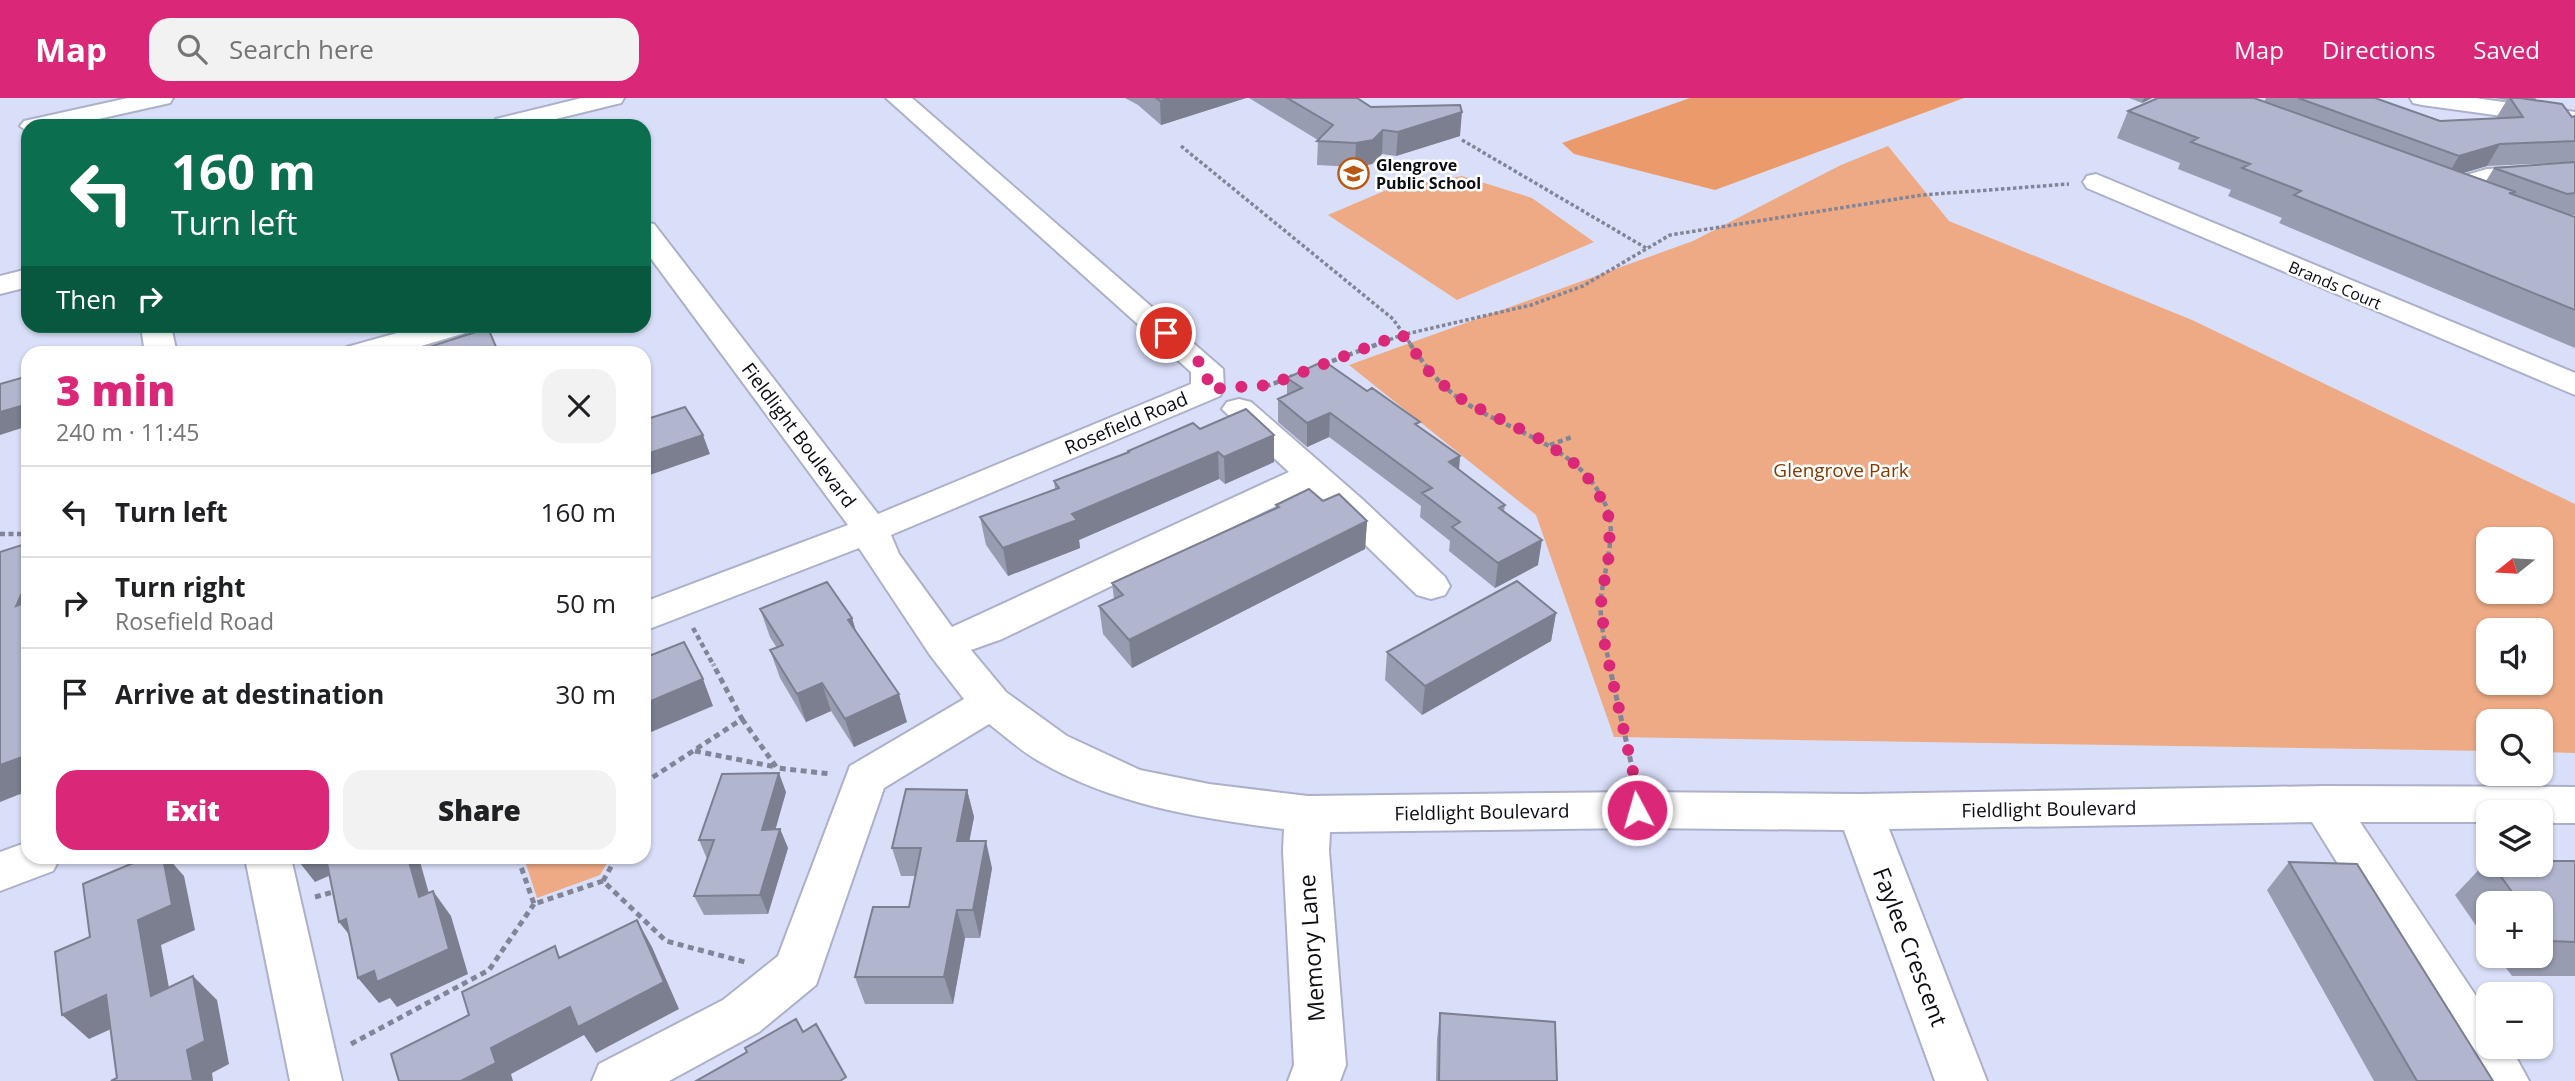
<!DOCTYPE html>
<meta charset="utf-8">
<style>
:root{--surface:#fff;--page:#f2f2f2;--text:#202124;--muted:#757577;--line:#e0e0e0;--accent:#db2777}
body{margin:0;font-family:"Open Sans",sans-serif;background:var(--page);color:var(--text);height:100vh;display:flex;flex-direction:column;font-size:26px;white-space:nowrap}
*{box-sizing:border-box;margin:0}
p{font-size:23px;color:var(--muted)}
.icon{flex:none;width:38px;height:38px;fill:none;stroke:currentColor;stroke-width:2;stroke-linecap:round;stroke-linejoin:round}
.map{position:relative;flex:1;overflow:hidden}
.sheet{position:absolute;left:21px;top:248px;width:630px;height:518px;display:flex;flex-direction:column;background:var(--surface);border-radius:21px;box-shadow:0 2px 5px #0004}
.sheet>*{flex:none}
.guide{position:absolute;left:21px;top:21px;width:630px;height:214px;border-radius:21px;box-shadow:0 2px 5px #0004;background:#0b6e4f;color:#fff;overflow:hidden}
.needle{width:46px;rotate:252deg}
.controls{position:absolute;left:2476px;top:429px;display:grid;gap:14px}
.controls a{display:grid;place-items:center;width:77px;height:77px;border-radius:14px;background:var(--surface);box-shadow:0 2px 5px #0004;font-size:35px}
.pin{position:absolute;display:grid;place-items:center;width:60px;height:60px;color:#fff;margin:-30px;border:4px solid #fff;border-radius:50%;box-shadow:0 2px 7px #0007}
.me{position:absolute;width:77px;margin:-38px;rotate:354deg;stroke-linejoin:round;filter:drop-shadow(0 0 5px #0008)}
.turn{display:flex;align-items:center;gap:24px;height:147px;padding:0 35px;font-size:32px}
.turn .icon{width:91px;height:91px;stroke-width:2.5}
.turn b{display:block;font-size:49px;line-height:60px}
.then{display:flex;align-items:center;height:66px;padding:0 35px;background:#0003;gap:14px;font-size:26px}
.round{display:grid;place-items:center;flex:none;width:74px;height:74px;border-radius:21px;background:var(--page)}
.summary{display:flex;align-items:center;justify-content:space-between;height:119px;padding:0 35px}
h1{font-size:42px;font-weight:800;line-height:52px;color:var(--accent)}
.primary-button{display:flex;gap:14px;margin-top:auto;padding:14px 35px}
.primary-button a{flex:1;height:80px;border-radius:21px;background:var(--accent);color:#fff;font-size:28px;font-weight:800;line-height:80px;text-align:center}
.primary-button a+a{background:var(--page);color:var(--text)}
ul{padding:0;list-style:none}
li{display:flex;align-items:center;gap:21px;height:91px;padding:0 35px;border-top:2px solid var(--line)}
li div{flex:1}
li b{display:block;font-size:26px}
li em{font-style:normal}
header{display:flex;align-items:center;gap:42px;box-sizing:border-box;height:98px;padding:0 35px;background:var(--accent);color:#fff}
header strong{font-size:33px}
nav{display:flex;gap:38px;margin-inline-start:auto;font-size:24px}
.search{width:490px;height:63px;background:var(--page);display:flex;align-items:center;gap:18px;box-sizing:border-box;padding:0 24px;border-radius:21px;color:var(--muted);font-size:26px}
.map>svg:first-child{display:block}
.green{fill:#edaa85;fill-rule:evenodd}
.forest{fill:#eb9a6c}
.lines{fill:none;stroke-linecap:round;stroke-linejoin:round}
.minor-casing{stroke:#acb0c9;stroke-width:4}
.path-far2{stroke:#828598;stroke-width:3.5;stroke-dasharray:3.5 2.5;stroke-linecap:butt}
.path-far1{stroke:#828598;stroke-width:4.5;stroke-dasharray:5 3.5;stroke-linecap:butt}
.path{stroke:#828598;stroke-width:5;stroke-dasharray:6 4.5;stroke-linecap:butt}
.minor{fill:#fff;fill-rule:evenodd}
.wall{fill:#989cb1;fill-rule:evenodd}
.shaded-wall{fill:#7c7f90}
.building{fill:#b1b5ce;stroke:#7c7f90;stroke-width:2}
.route{stroke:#db2777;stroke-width:12;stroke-dasharray:0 21.6}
.labels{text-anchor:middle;stroke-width:5;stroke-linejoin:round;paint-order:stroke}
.far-poi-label{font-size:16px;font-weight:bold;fill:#0b0c14;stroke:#fff;text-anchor:start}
.far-street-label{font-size:16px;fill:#0b0c14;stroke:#fff}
.street-label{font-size:19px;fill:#0b0c14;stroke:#fff}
.park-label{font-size:19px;fill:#813900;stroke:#fff}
.near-street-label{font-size:23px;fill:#0b0c14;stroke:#fff}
</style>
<header>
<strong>Map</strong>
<div class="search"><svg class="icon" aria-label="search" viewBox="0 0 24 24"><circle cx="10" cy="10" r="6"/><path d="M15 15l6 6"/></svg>Search here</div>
<nav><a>Map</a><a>Directions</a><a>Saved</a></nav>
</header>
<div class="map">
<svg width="2575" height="983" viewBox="0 0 2575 983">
<rect width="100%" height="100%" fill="#dadff9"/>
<path class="green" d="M1888,48L1949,123L2192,222L2575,406V655L2541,654V623H2488V653L1614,639L1536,417L1349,267L1693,143L1841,67ZM2488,441H2541V494H2488ZM2488,532H2541V584H2488Z
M1462,78L1532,100L1594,144L1457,202L1328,117L1391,90Z
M524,760H610L600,777L537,800Z"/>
<path class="forest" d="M1690,0H1964L1715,92L1574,56L1562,45Z"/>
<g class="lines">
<defs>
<path id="minor" d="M128,0H173L170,5L67,28H28V34L20,28L24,23Z
M582,0H624L621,5L527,28L493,26L496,21Z
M886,0H912L1223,271L1224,291L1220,298L891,437L899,456L952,529L1289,374L1222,311L1227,304L1239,301L1251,304L1362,401L1445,479L1450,488L1445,497L1431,501L1417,497L1309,392L1002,541L971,552L1006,594L1067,638L1140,672L1209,686L1308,698L1637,694L1860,696L2324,688L2575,689V725H2541V714H2488V724H2360L2488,916V948H2510L2529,983H2473L2312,724L1889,731L1987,983H1935L1844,732L1637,730L1330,734L1329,753L1346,967L1340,983H1288L1294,967L1283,753L1284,731C1198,720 1113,707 1037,662C1020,652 1005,638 989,626L884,690L816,887L759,934L669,983H592L599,966L723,902L778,858L850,668L964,601L930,557L859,450L644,533V504L848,427L644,151V124L654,126L878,416L1191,286V274Z
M2410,0H2475L2575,14V28L2422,7L2413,5Z
M2575,67V83L2489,87L2444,100L2435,98L2431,92L2435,86L2487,71Z
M2096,76L2575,275V297L2087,90L2083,84L2087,78Z
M28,171V189L0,196V178Z
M141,228H171L177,256H145Z
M422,228H469L465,235L394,256H343L347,249Z
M28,744V760H60L53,773L0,793V754Z
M245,760H291L342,983H290Z"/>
</defs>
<use href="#minor" class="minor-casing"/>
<path class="path-far2" d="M1462,42L1646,150
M1181,48L1393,221L1412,248
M1373,248L1402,237L1531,207L1583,188L1670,137L1922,97L2069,86"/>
<path class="path-far1" d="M1410,246C1426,269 1441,289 1464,304C1515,336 1581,348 1607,410C1617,434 1604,474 1601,499C1599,521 1605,547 1610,568
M1324,266L1378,246
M1257,288L1270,287L1293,278
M1550,347L1572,339
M0,436H28
M693,530L714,568"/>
<path class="path" d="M1609,566L1634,678
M742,621L777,670L831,676
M695,653L776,669
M644,685L742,621L713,566
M518,760L534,806L603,783L666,843L745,864
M603,783L616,760
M315,799L337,793
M351,946L489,872L534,806"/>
<use href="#minor" class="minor"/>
</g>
<path class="wall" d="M1125,0H1246L1161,27L1138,7Z
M1249,0H1357L1371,9L1460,38L1396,58L1382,56L1372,66L1355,69L1317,67L1318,42Z
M2129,0H2152L2142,5Z
M2266,0H2375L2440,23L2496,20L2507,2L2494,0H2536L2535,2L2572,19L2575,18V117H2569L2575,119V250L2279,125L2282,120L2228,98L2231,92L2178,71L2180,65L2117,40L2128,13L2264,4ZM2575,64L2494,70L2486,83L2463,75L2487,68Z
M1287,280L1420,330L1460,358L1459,372L1505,407L1504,414L1538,467L1495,490L1449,453L1450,443L1420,419L1421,408L1329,339L1307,349L1278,324V301L1287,297Z
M1200,331L1274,337V364L1225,386L1219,381L1079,442L1080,450L1008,478L986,447L980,419L1055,391L1054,383L1128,355V353Z
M1323,403L1367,423L1365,451L1132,570L1103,536L1099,508L1114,501L1112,485L1276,410V407Z
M760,511L852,520L856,533L907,624L854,649L831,613L806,624L780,580L770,552L777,550L770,539Z
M1556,515L1551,543L1422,617L1385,582L1387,554Z
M967,692L974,719L969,743L992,770L980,840H965L953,906H865L855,879L909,809L915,778H901L892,750Z
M786,694L775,731H780L788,750L768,816L704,817L694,798L707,761L699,742Z
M2488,762V766H2541L2575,763V878H2512L2497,858H2541V805H2488V845L2455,797Z
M2289,764L2493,983H2374L2267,792Z
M1440,915L1557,983H1436L1437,941Z"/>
<path class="shaded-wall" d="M1170,0H1246L1161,27L1160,3Z
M2144,0H2152L2142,5Z
M1462,14L1460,38L1396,58L1398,34Z
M1383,32L1382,56L1372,66L1355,69L1356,45Z
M2500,46L2487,68L2446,80L2459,58Z
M28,306V328L0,337V314Z
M1330,315L1329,339L1307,349V325Z
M703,337L710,356L644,379V357Z
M1274,337V364L1225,386L1224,359Z
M1218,354L1219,381L1079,442L1080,450L1008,478L1003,450L1072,416Z
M1460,358L1458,382L1449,364Z
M1367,423L1365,451L1132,570L1129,542Z
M1542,442L1538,467L1495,490L1498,465Z
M28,482V523L16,508Z
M1556,515L1551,543L1422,617L1425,588Z
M852,520L860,548L848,522Z
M703,581L713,608L644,637V606Z
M822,585L831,613L806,624L797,596Z
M899,596L907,624L854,649L845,621Z
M28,657V693L0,704V667Z
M779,675L786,694L770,751L762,732Z
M967,692L974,719L964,771L957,743Z
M780,731L788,750L768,816L760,797Z
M986,743L992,770L980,840L973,812Z
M163,760H168L184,778L195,832L161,847L175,922L151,898L138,822Z
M296,760H333L342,772L315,784Z
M408,760H419L437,824L419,799Z
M433,793L451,818L468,876L397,909L390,900L379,905L358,880L374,873Z
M957,812L965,840L953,906L944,879Z
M346,821L359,849L339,824Z
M637,822L652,849L679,911L596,955L584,937L511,976L513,983H461L491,950Z
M193,878L217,902L229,966L212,975L213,983H193L187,952Z
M106,897L131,922L89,941L62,917Z"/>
<path class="building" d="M1156,0H1170L1160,3Z
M1287,0H1357L1371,9L1460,7L1462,14L1398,34L1383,32L1373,42L1356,45L1317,43L1333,27Z
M2158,0H2254L2516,94L2509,95L2575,119V212L2294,97L2301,93L2242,70L2250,66L2191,44L2198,40L2128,13Z
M2298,0H2375L2440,23L2523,19L2510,0H2520L2562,6L2572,19L2575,18V43L2500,46L2459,58Z
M2575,64V95L2567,96L2494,70Z
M488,230L499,256H433L429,249Z
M1324,263L1367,293L1372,290L1420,324L1415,326L1460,358L1449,364L1505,407L1499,410L1542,442L1498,465L1452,429L1460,424L1422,395L1432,390L1330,315L1307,325L1278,301L1302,290L1287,280Z
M28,278V306L0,314V286Z
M685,309L703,337L644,357V322Z
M1246,311L1274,337L1224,359L1218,354L1072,416L1077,422L1003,450L980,419L1059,390L1054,383L1129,354L1128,353L1193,325L1200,331Z
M1309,391L1323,403L1339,396L1367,423L1129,542L1099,508L1123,497L1112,485L1279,409L1276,407Z
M28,445V482L16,508L28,504V657L0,667V454Z
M1517,483L1556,515L1425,588L1387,554Z
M827,484L852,520L848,522L899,596L845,621L822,585L797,596L770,552L783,547L760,511Z
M684,544L703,581L644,606V560Z
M779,675L762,732L780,731L760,797L694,798L714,742H699L722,676Z
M906,691L967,692L957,743H986L973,812H957L944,879H855L873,809H909L921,750H892Z
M145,760H163L172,807L138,822L151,898L193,878L205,943L187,952L193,983H111L117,980L106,897L62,917L55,854L90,839L83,786Z
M326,760H408L419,799L433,793L449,851L377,884L374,873L358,880L346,821L339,824Z
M2541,763H2575V844L2549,843L2541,833V805H2520L2492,766H2541Z
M2289,764L2357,766L2493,983H2417Z
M637,822L664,884L578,929L570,909L491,950L496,965L461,983H399L391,956L469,917L462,894L555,848L559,860Z
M1440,915L1555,924L1557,983H1439Z
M796,921L803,934L816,926L846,979L840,983H696L747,954L745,950Z"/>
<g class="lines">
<path class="route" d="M1166,235L1207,271L1208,291L1269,287L1402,236L1433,279L1464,303L1542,342L1582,371L1608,411L1610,452L1601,501L1605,548L1633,674L1637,712"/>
</g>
<defs>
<symbol id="school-ring" viewBox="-11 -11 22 22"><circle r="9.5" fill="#fff" stroke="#b85811" stroke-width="1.5"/><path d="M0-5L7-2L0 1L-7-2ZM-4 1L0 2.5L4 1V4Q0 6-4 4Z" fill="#b85811"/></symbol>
</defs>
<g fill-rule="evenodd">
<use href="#school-ring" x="1336" y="58" width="35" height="35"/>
</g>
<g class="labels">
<g class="far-poi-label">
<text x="1376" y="73">Glengrove<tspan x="1376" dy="18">Public School</tspan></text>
</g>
<g class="far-street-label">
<text transform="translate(2335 187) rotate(23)" y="6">Brands Court</text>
</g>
<g class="street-label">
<text transform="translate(1126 325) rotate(-23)" y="7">Rosefield Road</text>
<text transform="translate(799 337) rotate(53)" y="7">Fieldlight Boulevard</text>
<text transform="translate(2049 711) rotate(-1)" y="7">Fieldlight Boulevard</text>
<text transform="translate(1482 714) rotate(-1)" y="7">Fieldlight Boulevard</text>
</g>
<g class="park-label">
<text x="1841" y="379">Glengrove Park</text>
</g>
<g class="near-street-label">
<text transform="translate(1910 849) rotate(69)" y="8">Faylee Crescent</text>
<text transform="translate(1312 850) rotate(-94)" y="8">Memory Lane</text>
</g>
</g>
</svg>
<div class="controls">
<a><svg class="needle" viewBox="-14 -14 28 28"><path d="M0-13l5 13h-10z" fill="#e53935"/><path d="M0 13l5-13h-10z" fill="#757577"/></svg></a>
<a><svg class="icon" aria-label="sound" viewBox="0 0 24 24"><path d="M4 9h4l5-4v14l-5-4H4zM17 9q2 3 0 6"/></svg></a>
<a><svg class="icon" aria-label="search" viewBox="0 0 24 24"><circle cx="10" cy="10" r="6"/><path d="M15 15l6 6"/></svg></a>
<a><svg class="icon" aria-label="layers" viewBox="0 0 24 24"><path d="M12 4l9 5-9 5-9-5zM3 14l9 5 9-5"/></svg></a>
<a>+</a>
<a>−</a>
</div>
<div class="pin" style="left:1166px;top:235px;background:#d93025"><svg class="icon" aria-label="arrive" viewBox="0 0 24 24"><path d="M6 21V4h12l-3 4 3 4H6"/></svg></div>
<svg class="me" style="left:1637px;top:712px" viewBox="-20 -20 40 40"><circle r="17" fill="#db2777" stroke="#fff" stroke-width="3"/><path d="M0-11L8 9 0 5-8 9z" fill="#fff"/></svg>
<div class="guide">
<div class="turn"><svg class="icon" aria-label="left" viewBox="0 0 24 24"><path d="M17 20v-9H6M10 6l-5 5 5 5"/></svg><div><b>160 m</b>Turn left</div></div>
<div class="then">Then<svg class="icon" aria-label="right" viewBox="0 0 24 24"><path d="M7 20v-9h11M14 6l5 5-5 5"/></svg></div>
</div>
<section class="sheet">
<div class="summary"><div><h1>3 min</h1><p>240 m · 11:45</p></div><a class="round"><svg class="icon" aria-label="close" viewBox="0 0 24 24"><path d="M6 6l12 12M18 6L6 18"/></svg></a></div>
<ul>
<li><svg class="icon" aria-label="left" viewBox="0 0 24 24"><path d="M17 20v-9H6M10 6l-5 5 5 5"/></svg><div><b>Turn left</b></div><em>160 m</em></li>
<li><svg class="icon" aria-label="right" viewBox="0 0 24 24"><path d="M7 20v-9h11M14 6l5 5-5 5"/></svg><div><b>Turn right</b><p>Rosefield Road</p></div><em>50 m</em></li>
<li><svg class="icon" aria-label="arrive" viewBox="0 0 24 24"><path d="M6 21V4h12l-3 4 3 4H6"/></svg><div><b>Arrive at destination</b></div><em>30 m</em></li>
</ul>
<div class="primary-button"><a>Exit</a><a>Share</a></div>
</section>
</div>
